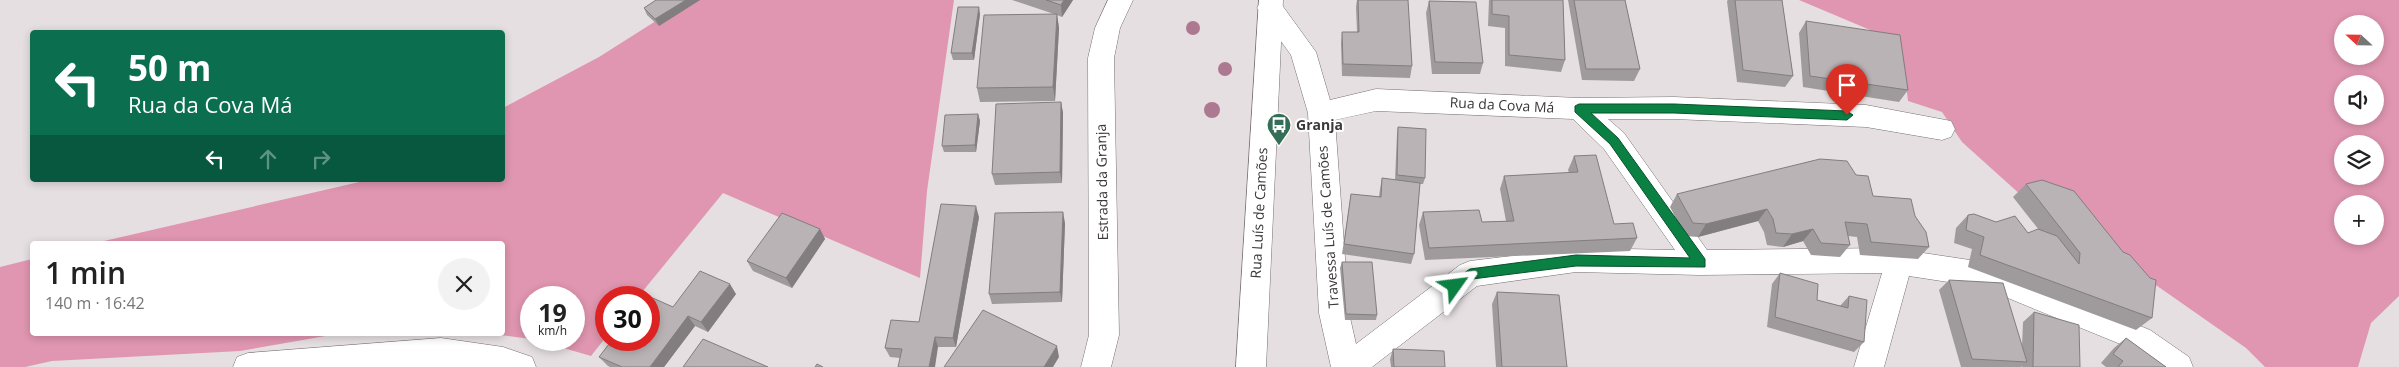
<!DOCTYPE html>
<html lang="pt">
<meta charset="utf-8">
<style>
:root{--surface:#fff;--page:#f2f2f2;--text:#222;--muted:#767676}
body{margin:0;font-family:"Open Sans",sans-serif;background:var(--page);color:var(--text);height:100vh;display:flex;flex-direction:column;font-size:19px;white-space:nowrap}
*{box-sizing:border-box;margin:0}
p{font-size:16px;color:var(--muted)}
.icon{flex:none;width:28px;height:28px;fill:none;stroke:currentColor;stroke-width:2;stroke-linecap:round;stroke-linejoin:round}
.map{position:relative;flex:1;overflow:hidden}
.details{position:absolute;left:30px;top:241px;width:475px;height:95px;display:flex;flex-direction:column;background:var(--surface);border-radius:5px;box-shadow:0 2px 8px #0003}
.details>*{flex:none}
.top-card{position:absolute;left:30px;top:30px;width:475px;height:152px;border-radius:5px;box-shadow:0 2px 8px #0003;background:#0b6e4f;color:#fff;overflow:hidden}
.needle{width:32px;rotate:292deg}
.fabs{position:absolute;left:2334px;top:15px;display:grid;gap:10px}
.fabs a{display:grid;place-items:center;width:50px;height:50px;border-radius:50%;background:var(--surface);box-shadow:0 2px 8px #0003;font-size:25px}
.speed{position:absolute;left:520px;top:286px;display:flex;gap:10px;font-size:25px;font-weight:700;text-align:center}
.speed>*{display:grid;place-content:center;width:65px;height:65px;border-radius:50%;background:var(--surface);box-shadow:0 2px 8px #0003;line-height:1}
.speed small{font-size:12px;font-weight:400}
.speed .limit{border:8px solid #d22;background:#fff;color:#111}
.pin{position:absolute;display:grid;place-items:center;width:42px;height:42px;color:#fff;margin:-51px -21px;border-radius:50% 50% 50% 0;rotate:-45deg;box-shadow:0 0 5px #0007}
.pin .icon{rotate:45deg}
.me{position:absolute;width:55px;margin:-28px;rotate:59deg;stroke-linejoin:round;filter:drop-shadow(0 0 4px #0008)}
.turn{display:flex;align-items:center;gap:18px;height:105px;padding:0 15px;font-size:22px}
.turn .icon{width:65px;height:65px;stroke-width:2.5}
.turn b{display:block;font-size:35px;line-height:42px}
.lanes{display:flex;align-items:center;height:48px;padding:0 15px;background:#0003;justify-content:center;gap:25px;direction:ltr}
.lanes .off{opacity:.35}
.round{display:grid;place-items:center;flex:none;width:52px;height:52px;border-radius:26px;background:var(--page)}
.overview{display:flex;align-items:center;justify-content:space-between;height:85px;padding:0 15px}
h1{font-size:30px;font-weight:600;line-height:38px}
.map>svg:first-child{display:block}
.green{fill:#e096b0;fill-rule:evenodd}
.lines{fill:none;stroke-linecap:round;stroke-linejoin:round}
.minor-casing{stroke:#767072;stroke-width:1}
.major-casing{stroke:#767072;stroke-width:1}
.minor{fill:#fff;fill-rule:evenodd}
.major{fill:#fff;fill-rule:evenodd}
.tree{fill:#ad7990}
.wall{fill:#9f9a9c}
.shaded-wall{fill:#827d7f}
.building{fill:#b9b3b5;stroke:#827d7f}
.route{fill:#0b8043;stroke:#07532c}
.labels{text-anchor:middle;stroke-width:4;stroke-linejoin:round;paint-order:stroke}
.street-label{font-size:14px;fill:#3b3839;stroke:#fff}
.poi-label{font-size:14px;font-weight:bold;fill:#3b3839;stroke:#fff;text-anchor:start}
</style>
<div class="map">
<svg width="2399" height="367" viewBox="0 0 2399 367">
<rect width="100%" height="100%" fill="#e5dfe1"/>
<path class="green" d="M689,0H954L927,191L920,278L723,193L638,297L606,298V337L591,356L536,340H574V298H531V339L493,334H502V244H91L368,180H502L503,108L599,57Z
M1799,0H2399V296L2371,323L2358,367H2265L2246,348L2100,246L2032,205L1962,142L1942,112L1908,101L1901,43ZM2342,24H2375V56H2342ZM2342,84H2375V116H2342ZM2342,144H2375V176H2342ZM2342,204H2375V236H2342Z
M32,259V334H337L240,351L52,361L25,367H0V267Z"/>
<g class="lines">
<defs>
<path id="minor" d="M1108,0H1133L1120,28L1114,58L1119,335L1111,367H1081L1089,335L1088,58L1095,28Z
M1265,0L1279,1L1316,52L1330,100L1376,89L1579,98L1674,97L1866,105L1951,121L1955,129L1951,137L1942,140L1866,127L1674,119H1608L1624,133L1707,250L1890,248L1983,262L2150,330L2189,357L2193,367H2154L2130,348L1981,287L1909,276L1884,367H1854L1882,273L1700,275L1576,272L1477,286L1372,367H1331L1319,313L1308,113L1291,55L1257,8L1261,1ZM1376,111L1573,119L1604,149L1675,250L1576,248L1470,261L1460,265L1356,344L1349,313L1335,120Z
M441,338L503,347L532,357L536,367H233L237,357L248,353Z"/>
<path id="major" d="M1259,0H1283L1266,367H1236Z"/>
</defs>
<use href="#minor" class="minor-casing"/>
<use href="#major" class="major-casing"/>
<use href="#minor" class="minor"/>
<use href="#major" class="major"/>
</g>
<g class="tree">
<circle cx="1193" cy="28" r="7"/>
<circle cx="1225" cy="69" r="7"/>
<circle cx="1212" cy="110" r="8"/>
</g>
<path class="wall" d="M656,0H700L659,26L647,15L644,8Z
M1012,0H1073L1062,17L1057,15L1059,28L1055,101L980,102L977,88L1054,14Z
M1357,0H1408L1412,66L1410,78L1342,76L1341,43L1342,32H1357L1356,7Z
M1489,0H1563L1565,60L1561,72L1505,66V28L1488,26Z
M1568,0H1625L1640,69L1634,81L1582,80Z
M1728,0H1782L1793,76L1785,87L1737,82L1727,1Z
M1429,1L1483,63L1480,74H1432L1426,13Z
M980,14L974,60H953L951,53Z
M1806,21L1908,90L1899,102L1803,87L1799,33Z
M1061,102L1063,113L1062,183L995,185L992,174Z
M978,114L980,121L976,152H944L942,146Z
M1398,127L1425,178L1423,184H1420L1414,254L1411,264L1342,254L1351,194L1379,197L1380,189L1382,178L1395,180L1397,133Z
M1574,156L1614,224L1637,238L1630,251L1425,260L1419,225L1423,212L1482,222L1506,221L1500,189L1504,176L1569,173L1568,170Z
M1856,175L1873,196L1915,216L1929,247L1918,259L1860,255L1857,237L1848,236L1850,245L1840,257L1811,255L1803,241L1783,247L1767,245L1764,232L1758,221L1698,237L1685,236L1670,207L1677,194Z
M2026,184L2152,318L2136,330L1968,267L1972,249L1954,243L1956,228L1968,215L2028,233L2039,230L2013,197Z
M979,217L956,347H938L900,358L890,357L885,348L919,322Z
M1065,223L1062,302L992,304L989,294Z
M820,229L825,239L792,288L753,271L747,261Z
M1342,262L1377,315L1376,320H1345L1340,268Z
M1780,273L1817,300L1840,306L1849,296L1864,342L1854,352L1767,327L1772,284Z
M1949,280L2022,347L2023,322L2034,312L2080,367H2022V366L2021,367H1961L1939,290Z
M1497,292L1567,367H1496L1492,304Z
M736,294L708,332L695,326L664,367H610L608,366L599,357L673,307Z
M2126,338L2166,367H2106L2101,363L2114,348Z
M1393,349L1445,367H1391L1390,359Z"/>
<path class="shaded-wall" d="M686,0H700L659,26L655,19Z
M1064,0H1073L1062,17L1061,5Z
M979,7L980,14L974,60L972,53Z
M1057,14L1059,28L1055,101L1053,87Z
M1061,102L1063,113L1062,183L1060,172Z
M978,114L980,121L976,152L975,145Z
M976,206L979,217L956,347L953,338Z
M1767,209L1758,221L1698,237L1706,224Z
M1063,212L1065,223L1062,302L1060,292Z
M820,229L825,239L792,288L786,278Z
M1813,229L1803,241L1783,247L1792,234Z
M730,284L736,294L708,332L701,322Z
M688,316L695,326L664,367H650Z
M935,337L938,347L935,367H929Z
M1057,346L1059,357L1053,367H1044Z"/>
<path class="building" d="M656,0H686L655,19L644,8Z
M1046,0H1064L1061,5Z
M1358,0H1408L1412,66L1343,64L1342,32H1359Z
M1492,0H1563L1565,60L1509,55V16L1492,14Z
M1574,0H1625L1640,69H1586Z
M1735,0H1782L1793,76L1743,70Z
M1429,1L1476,2L1483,63L1435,62Z
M958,7H979L972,53H951Z
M1057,14L1053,87L977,88L984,15Z
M1806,21L1900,35L1908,90L1810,76Z
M1061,102L1060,172L992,174L996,104Z
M978,114L975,145L942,146L945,115Z
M1398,127L1426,129L1425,178L1397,175Z
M1596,155L1614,224L1633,223L1637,238L1429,248L1423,212L1479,210L1482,222L1514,221L1504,176L1578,172L1574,156Z
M1820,159L1847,161L1856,175L1868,176L1873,196L1911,199L1915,216L1926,232L1929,247L1871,242L1867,224L1845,222L1850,245L1821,243L1813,229L1792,234L1776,233L1773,219L1767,209L1706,224L1693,223L1677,194Z
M1382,178L1420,183L1414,254L1344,244L1351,194L1381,197Z
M2042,180L2074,191L2123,252L2130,255L2150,278L2156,280L2152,318L1980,255L1984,237L1966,230L1968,215L1974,214L1996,222L2015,216L2028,233L2038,229L2057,236L2079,264L2080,253L2026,184Z
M941,204L976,206L953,338L935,337L929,367H898L902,349L885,348L891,320L919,322Z
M1063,212L1060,292L989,294L995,213Z
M782,213L820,229L786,278L747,261Z
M1342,262H1372L1377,315L1346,314Z
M700,271L730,284L701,322L688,316L650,367H622L599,357L612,340H649V298H644L646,295L673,307Z
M1780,273L1818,284L1817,300L1848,308L1849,296L1867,300L1864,342L1775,317Z
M1949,280L2003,283L2027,362L1972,359Z
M1497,292L1559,295L1567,367H1502Z
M983,310L1057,346L1044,367H944Z
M2034,312L2079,325L2080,367H2033Z
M2126,338L2166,367H2118L2123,361L2113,354Z
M703,339L768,367H683Z
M1393,349L1444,351L1445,367H1394Z
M817,364L823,367H815Z"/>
<path class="route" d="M1579,104H1674L1847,111L1853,115L1847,120L1674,113H1591L1618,138L1705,259V267L1576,266L1472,279L1459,289H1451L1449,286L1451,282L1470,269L1576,255L1690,258L1610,144L1575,112V106Z"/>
<defs>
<symbol id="bus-pin" viewBox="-11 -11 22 30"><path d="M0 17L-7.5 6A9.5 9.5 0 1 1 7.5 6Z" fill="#346e58" stroke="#fff"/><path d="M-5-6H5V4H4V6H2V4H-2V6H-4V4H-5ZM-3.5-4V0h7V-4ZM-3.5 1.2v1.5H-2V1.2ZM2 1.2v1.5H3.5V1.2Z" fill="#fff"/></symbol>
</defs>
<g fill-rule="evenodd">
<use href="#bus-pin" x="1265" y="111" width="28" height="38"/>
</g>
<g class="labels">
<g class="street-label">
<text transform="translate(1502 105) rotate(3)" y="5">Rua da Cova Má</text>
<text transform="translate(1102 182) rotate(-91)" y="5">Estrada da Granja</text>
<text transform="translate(1259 213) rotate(-87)" y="5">Rua Luís de Camões</text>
<text transform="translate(1328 227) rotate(-94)" y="5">Travessa Luís de Camões</text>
</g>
<g class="poi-label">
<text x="1296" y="130">Granja</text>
</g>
</g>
</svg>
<div class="fabs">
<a><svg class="needle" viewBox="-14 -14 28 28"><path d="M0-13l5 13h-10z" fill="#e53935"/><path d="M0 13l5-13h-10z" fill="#767676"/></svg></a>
<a><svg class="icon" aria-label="sound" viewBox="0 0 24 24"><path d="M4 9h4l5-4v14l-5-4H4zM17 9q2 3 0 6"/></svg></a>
<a><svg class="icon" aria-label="layers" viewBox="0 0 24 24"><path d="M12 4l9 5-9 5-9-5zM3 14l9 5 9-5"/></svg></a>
<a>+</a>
</div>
<div class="speed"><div>19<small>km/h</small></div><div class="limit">30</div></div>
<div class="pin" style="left:1847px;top:115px;background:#d93025"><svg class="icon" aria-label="arrive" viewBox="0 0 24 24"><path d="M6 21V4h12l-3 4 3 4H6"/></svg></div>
<svg class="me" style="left:1455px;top:286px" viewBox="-20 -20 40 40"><path d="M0-17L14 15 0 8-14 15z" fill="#0b8043" stroke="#fff" stroke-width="4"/></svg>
<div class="top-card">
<div class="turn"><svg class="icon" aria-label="left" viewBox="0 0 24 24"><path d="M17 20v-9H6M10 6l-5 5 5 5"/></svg><div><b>50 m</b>Rua da Cova Má</div></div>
<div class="lanes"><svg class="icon" aria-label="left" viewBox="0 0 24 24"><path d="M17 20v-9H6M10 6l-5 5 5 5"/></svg><svg class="icon off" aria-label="ahead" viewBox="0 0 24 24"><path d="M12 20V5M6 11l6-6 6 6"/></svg><svg class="icon off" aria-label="right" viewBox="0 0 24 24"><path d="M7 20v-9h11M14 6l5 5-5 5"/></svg></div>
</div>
<section class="details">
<div class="overview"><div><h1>1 min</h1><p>140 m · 16:42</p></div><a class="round"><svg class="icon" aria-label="close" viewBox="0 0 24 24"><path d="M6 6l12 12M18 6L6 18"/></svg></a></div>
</section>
</div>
